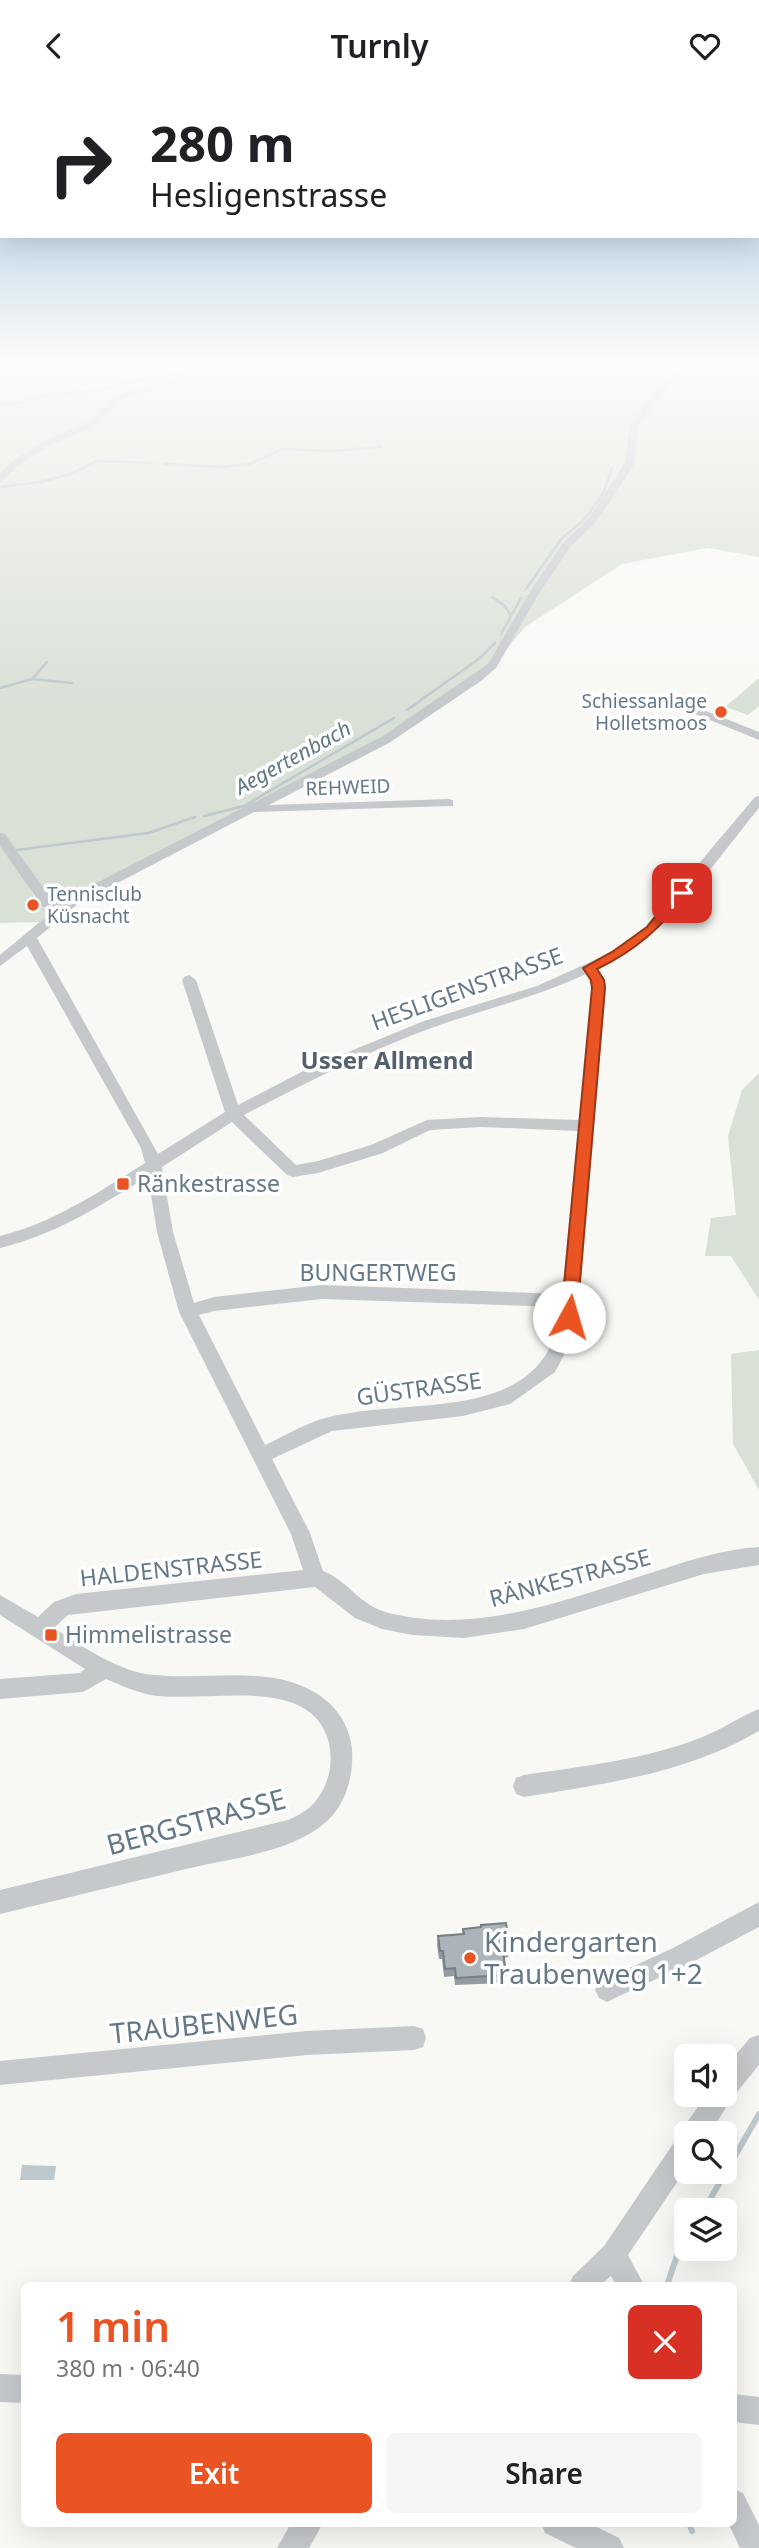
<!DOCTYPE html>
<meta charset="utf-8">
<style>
:root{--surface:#fff;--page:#f6f6f6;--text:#202124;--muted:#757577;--accent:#ea5423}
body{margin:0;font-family:"Noto Sans",sans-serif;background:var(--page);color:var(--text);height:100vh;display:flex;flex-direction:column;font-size:26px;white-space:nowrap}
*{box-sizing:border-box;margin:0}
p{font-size:23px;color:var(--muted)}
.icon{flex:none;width:38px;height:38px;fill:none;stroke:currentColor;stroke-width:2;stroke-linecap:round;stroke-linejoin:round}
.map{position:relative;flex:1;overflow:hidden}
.side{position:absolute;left:21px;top:2191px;width:716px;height:245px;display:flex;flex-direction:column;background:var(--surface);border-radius:10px;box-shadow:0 7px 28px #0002}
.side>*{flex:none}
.guide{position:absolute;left:0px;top:0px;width:760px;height:147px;box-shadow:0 7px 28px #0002;background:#fff;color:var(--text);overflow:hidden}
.buttons{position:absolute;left:674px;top:1953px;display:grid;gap:14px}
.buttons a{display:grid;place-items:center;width:63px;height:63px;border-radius:10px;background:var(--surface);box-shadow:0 7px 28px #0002;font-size:35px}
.pin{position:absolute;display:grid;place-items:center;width:60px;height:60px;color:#fff;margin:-30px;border-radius:14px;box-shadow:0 4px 10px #0006}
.me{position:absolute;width:77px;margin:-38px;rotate:6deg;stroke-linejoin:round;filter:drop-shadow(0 0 5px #0008)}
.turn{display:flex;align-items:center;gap:24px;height:147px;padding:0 35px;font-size:32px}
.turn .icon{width:91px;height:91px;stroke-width:2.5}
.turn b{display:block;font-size:49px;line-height:60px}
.round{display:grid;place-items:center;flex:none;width:74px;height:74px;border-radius:10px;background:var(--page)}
.summary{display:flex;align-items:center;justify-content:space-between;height:119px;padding:0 35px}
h1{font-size:42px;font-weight:600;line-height:52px;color:var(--accent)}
.cta{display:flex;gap:14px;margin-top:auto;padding:14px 35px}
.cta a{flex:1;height:80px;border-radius:10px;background:var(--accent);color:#fff;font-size:28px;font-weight:600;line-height:80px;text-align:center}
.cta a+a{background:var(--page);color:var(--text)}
header{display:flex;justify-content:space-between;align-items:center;height:91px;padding:0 35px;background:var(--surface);font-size:32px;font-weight:600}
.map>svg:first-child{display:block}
.green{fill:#d9e0d6}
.water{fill:#bdc9cd}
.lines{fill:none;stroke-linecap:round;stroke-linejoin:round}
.stream-far1{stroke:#bdc9cd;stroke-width:2.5}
.stream{stroke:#bdc9cd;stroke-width:6}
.minor{fill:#c5c9cc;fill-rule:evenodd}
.wall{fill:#939ba0}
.building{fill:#abb4ba;stroke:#787e82;stroke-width:2}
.route{fill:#ea5423;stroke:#983717;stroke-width:2}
.poi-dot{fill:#ea5423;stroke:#fff;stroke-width:2.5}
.labels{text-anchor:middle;stroke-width:7;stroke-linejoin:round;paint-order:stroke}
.far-poi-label{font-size:19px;fill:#657887;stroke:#fff;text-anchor:end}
.far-street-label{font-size:19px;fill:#657887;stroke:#fff}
.far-water-label{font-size:21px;font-style:italic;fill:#617983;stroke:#fff}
.street-label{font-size:23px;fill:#657887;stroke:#fff}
.poi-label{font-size:23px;fill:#657887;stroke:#fff;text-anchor:start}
.neighbourhood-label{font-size:24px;font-weight:bold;fill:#54616c;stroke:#fff}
.near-street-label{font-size:28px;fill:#657887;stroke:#fff}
.near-poi-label{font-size:28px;fill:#657887;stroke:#fff;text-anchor:start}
</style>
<header><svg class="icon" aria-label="back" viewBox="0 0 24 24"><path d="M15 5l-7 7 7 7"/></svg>Turnly<svg class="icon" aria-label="heart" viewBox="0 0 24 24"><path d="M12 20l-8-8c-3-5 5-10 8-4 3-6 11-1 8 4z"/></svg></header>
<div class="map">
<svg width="759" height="2457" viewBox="0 0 759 2457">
<rect width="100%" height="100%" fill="#f8f8f5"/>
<path class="green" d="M0,273H759V466L708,457L622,473L525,536L499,567L381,646L61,819L30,797L34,806L47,819V824L40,831L0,832Z
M759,587V615L748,624L725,616Z
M759,982V1209L731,1165H705L711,1127L736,1124L728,1045L742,999Z
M759,1259V1399L733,1353L731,1263Z"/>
<path class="water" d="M22,2074L56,2075L54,2089H20Z"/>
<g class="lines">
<path class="stream-far1" d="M198,280L218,279L239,273
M0,313L11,314L41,306L113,297C125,290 157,288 173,284
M165,373L221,376L249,373L283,358L332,360L381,356
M2,396L41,391L73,382L97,370L152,372
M526,498L562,447L583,430L603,403L612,377
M492,506L505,515L511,525
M501,543L521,507
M32,588L47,571
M0,597L32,588L72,592
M407,619L480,567L495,552
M204,725L244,715L394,627
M17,759L148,742L195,726"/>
<path class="stream" d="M704,2119L759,2023
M667,2194L679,2159L686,2148
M689,2432L692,2440"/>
<path class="minor" d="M184,273H192L193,279L185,289L122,309L94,335L48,355L17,375L0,392V383L11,371L42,351L88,331L116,305L179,285L185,279Z
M681,273H690L671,292L638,334L635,371L628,383L596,431L571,455L538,504L496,577L481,590L389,652L269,714L449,708L453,709V715L254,721L79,812L37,847L158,1063L225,1021L182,889L184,886L189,884L196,889L238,1014L309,977L424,930L537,895L612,861L646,835L755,706L759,705V717C712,774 666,847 597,878L605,889L606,897L576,1241L555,1281L510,1313L463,1325L332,1340L272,1368L310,1442L323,1480C347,1489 359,1513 385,1521C478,1546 573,1506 660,1479C693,1468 725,1458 759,1456V1474L704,1483L524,1538L464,1547L413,1544L382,1538L355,1527L315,1496L68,1524L54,1537C84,1556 118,1581 154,1584C202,1589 257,1576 302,1595C329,1606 349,1628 352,1658C354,1683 346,1714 326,1731C291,1762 231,1767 186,1778C124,1793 62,1808 0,1823V1799L288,1729C297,1725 307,1720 314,1712C338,1685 337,1638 305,1618C268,1594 194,1611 151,1604C136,1601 120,1594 106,1588L83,1601L0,1608V1588L80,1582L85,1578L0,1524V1504L38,1526L54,1511L76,1503L303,1479L291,1443L179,1221L157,1141L148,1085C101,1115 54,1144 0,1157V1145C53,1132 99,1101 145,1072L141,1057L27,855L0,875V864L53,820L42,815L0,755V742L5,743L52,809L60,813L69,806L381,646L488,573L528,504L562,453L589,427L618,383L625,371L630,334L665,288ZM586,883L592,897L579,1029L481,1026L427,1029L371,1054L318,1070L296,1074L244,1024C306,992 368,960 434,936C485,918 537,906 586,883ZM232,1031L287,1084L293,1086L318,1082L383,1062L430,1039L481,1036L578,1040L562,1203L322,1194L214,1206L194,1212L173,1141L162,1076ZM322,1208L561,1216C549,1336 411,1305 329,1326C307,1331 285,1345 265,1354L199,1224L214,1220Z
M688,616H696L759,641V649L688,620Z
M759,1618V1640C687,1682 605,1693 524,1706L516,1703L513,1695L516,1687L524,1684C583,1675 644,1669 700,1647C721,1639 739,1626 759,1618Z
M759,1811V1836L689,1873L615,1907L607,1911L599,1907L595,1899L599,1891L673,1857Z
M414,1935L423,1938L426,1947L423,1956L414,1959L307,1964L0,1994V1970L307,1940Z
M759,1944V1974L732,2007L710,2042H686V2078L628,2164L644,2194H616L611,2185L601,2194H569L573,2185L604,2155L677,2047L683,2044L686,2033L706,2004H724V1977L750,1947Z
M0,2283L24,2284V2312L0,2311Z
M733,2303L759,2306V2334L733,2331Z
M733,2398L743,2402L759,2434V2457H740L728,2432H733Z
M291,2432H323L309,2457H277Z
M541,2432H589L619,2447L624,2457H576L545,2442Z"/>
</g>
<path class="wall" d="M463,1838L510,1858L508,1866L504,1867L506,1884L504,1892L455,1894L454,1885L444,1886L442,1868H439L437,1854L438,1845L462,1843Z"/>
<path class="building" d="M506,1832L510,1858L503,1859L506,1884L456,1887L455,1877L445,1878L443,1860H440L438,1845L464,1843L463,1838L481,1836V1834Z"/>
<linearGradient id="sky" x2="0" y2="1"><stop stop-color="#97bcdd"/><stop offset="0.44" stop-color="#fcfcfa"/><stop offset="1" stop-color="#fcfcfa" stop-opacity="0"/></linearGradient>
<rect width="759" height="617" fill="url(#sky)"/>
<path class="route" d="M682,798L688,802C662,836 635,860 597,878L604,889L605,897L577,1226L569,1232L561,1226L592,897L591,889L583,877L612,861L647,836L677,799Z"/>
<g class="poi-dot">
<circle cx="721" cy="621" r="7"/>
<circle cx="33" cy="814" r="7"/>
<rect x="116" y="1086" width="14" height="14" rx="3.5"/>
<rect x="44" y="1537" width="14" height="14" rx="3.5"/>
<circle cx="470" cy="1867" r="7"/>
</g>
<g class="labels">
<g class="far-poi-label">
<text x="707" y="617">Schiessanlage<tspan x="707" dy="22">Holletsmoos</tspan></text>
<text x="47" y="810" text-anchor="start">Tennisclub<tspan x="47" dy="22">Küsnacht</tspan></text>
</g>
<g class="far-street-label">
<text transform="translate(348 696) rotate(-2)" y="7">REHWEID</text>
</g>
<g class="far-water-label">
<text transform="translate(293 667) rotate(-29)" y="7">Aegertenbach</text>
</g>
<g class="street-label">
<text transform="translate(467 898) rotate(-20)" y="8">HESLIGENSTRASSE</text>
<text x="378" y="1190">BUNGERTWEG</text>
<text transform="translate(419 1298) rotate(-8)" y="8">GÜSTRASSE</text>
<text transform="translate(171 1478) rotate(-6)" y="8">HALDENSTRASSE</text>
<text transform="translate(570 1487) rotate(-15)" y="8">RÄNKESTRASSE</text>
</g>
<g class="poi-label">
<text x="137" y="1101">Ränkestrasse</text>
<text x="65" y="1552">Himmelistrasse</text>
</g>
<g class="neighbourhood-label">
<text x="387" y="978">Usser Allmend</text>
</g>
<g class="near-street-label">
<text transform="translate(196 1731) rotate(-15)" y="10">BERGSTRASSE</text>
<text transform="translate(204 1933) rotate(-6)" y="10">TRAUBENWEG</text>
</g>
<g class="near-poi-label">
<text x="484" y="1861">Kindergarten<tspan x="484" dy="32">Traubenweg 1+2</tspan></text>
</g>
</g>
</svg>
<div class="buttons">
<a><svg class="icon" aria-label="sound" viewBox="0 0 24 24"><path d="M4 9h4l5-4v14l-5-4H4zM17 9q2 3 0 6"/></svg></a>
<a><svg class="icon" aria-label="search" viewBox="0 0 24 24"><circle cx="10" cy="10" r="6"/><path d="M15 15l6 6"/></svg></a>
<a><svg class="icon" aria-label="layers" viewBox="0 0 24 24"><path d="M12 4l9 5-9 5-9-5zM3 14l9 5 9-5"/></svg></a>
</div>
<div class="pin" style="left:682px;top:802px;background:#d93025"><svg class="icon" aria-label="arrive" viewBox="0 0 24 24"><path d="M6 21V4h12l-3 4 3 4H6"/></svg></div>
<svg class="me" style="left:569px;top:1226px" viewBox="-20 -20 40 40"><circle r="19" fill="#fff"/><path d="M0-13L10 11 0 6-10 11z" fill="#ea5423"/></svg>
<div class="guide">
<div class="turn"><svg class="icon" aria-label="right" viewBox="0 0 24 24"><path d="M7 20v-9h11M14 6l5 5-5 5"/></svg><div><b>280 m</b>Hesligenstrasse</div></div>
</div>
<section class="side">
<div class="summary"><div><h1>1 min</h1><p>380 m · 06:40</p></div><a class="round" style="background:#d93025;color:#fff"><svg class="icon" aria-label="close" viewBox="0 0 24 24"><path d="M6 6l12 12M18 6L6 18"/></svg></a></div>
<div class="cta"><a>Exit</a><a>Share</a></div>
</section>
</div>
